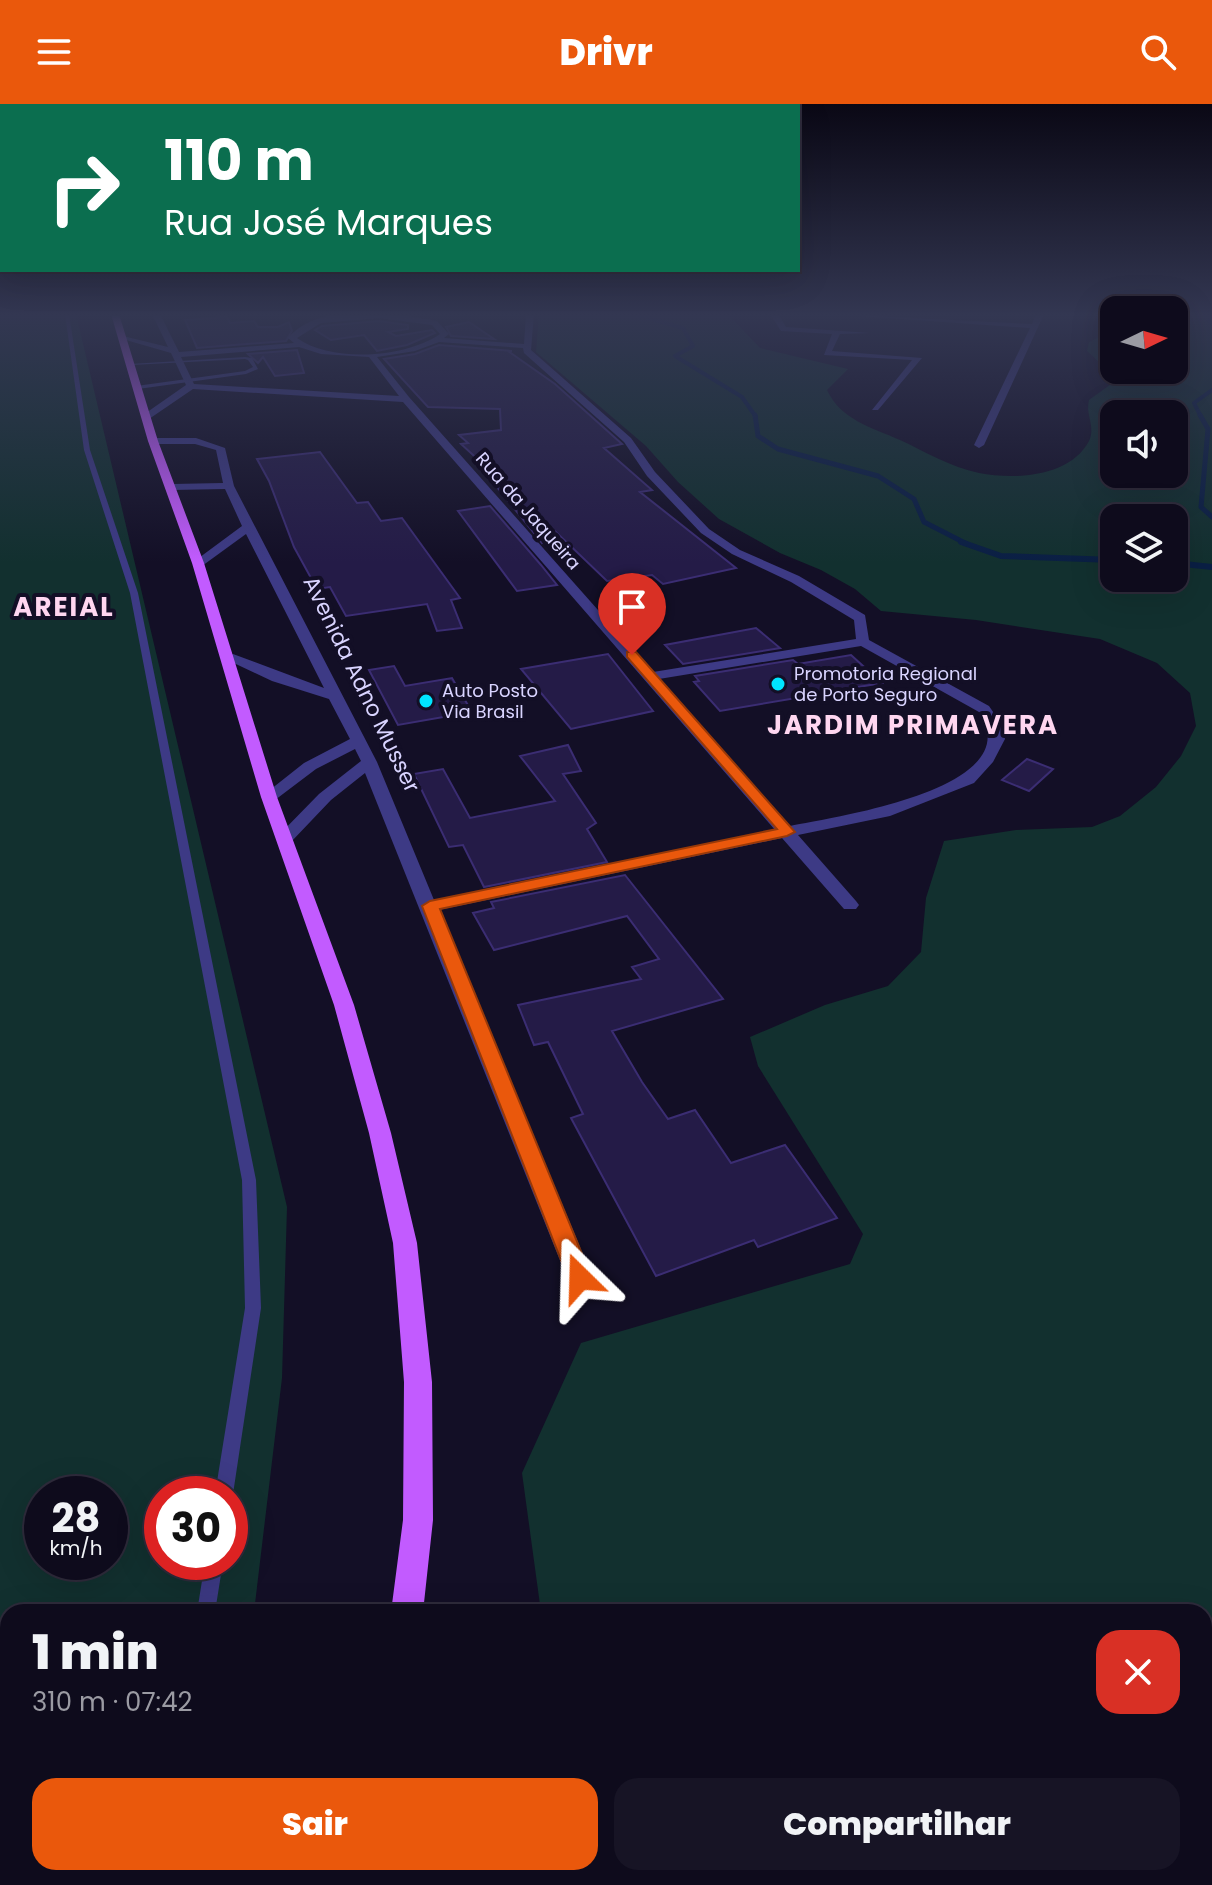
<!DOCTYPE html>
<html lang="pt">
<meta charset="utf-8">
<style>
:root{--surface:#0e0b1c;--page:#171425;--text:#f1f3f6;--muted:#9b9ba3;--line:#2e2b3b;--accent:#ea580c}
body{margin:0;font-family:Poppins,sans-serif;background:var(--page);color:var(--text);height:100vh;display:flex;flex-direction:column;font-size:30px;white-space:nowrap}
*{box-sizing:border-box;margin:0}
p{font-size:26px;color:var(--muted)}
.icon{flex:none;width:44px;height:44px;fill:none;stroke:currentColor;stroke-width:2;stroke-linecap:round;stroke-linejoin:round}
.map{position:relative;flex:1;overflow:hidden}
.side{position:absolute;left:0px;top:1500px;width:1212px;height:282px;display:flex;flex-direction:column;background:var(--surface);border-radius:24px 24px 0 0;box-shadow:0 8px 32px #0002,0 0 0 2px var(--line)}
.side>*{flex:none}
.hud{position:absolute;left:0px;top:0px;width:800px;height:168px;box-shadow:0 8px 32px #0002,0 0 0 2px var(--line);background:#0b6e4f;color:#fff;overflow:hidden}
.needle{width:52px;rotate:85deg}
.controls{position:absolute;left:1100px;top:192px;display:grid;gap:16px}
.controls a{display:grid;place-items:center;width:88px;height:88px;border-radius:16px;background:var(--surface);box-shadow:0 8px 32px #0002,0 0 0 2px var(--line);font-size:40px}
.speed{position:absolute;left:24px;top:1372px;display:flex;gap:16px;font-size:40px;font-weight:700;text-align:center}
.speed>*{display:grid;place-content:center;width:104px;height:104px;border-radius:50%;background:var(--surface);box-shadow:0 8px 32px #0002,0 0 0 2px var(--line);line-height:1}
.speed small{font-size:20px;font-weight:400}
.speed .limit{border:12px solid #d22;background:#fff;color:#111}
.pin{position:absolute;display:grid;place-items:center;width:68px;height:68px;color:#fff;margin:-82px -34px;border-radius:50% 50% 50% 0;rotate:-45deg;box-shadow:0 0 8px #0007}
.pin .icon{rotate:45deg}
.me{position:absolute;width:88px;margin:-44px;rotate:338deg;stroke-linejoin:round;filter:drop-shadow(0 0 6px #0008)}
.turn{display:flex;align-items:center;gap:28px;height:168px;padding:0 32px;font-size:36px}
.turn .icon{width:104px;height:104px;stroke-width:2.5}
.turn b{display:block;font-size:56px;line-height:68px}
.round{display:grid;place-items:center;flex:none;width:84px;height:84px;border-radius:24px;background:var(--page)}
.summary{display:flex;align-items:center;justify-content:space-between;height:136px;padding:0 32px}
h1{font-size:48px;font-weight:800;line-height:60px}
.cta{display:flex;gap:16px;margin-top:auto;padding:16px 32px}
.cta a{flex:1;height:92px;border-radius:24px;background:var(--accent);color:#fff;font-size:32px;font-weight:800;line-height:92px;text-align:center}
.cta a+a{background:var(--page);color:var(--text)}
header{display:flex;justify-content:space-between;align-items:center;height:104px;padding:0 32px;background:var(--accent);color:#fff;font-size:36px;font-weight:800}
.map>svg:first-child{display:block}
.green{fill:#12302f;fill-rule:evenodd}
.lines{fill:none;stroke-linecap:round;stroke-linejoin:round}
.stream-far2{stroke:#0a1f44;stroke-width:4}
.stream-far1{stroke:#0a1f44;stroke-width:5}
.stream{stroke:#0a1f44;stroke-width:6}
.building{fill:#241b47;stroke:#3b2d73;stroke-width:2}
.service{fill:#3d3a85;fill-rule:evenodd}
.minor{fill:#3d3a85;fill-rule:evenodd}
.primary{fill:#c25bff;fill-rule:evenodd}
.route{fill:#ea580c;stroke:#983908;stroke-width:2}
.poi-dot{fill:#00e5ff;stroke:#130f26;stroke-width:3}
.labels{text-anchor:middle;stroke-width:8;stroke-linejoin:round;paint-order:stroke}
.far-street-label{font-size:18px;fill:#d9d4ff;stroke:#130f26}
.far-poi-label{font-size:18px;fill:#d9d4ff;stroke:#130f26;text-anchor:start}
.street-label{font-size:22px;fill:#d9d4ff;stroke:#130f26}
.far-district-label{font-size:26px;font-weight:bold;letter-spacing:2px;fill:#ffd6f0;stroke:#130f26}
</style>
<header><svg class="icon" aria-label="menu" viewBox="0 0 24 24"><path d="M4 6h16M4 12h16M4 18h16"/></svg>Drivr<svg class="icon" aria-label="search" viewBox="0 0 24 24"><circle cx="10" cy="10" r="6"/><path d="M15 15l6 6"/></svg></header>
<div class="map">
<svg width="1212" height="1781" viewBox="0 0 1212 1781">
<rect width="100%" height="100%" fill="#130f26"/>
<path class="green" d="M0,210H76L287,1103L282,1274L254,1508H8V1774H189L186,1781H0ZM42,1390H110V1458H42ZM162,1390H230V1458H162Z
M539,210H728L760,244L848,265L827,286C841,316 871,323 900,336C926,348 950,363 979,369C1015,376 1070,373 1089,337C1096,322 1085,311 1089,296L1114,278L1110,268L1087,247L1089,238L1103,231L1114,219V266H1174V210H1212V1781H507L509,1774H1204V1508H541L522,1369L581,1239L850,1160L863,1130L758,962L750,933L825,901L888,882L921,848L926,794L944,737L1016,726L1092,723L1120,712L1156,683L1181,652L1196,622L1190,589L1157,559L1100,535L976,516L881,507L855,485L821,466L780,449L719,415L678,378L646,342L536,248ZM1114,310H1174V370H1114ZM1114,414H1174V474H1114Z"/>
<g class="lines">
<path class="stream-far2" d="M635,210L683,224L693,242L675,252L742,293L756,313
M1212,213L1208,216L1212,219
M1201,313L1194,299L1212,286"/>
<path class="stream-far1" d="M755,311L758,332L778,345L878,372L914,395L924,418L967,440
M1200,311L1208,325L1201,403L1212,413"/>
<path class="stream" d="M961,438L1001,452L1114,456
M1174,459L1212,463"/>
</g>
<path class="building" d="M227,213L230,219L254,217L258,223H278L289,218L292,227L286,237L197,244L185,216Z
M379,217L408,221V225L388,228L396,232L432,226L435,229L407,241L377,247L364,231L331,236L315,226L322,222Z
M469,218L494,235L451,232L446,223Z
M439,241L512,247H508L555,280L622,340L604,344L652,386L640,388L736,464L663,480L652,471L607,477L555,427L542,439L497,383L507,382L461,340L468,339L459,331L501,326L500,305L428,303L384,255L415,250Z
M297,246L304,269L275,272L263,253L258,259L248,250Z
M320,348L357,399L368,398L381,417L402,414L460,494L451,496L462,524L437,527L427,500L346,512L330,483L317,485L294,443L269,377L257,355Z
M490,402L541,461L557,481L517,487L458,407Z
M756,524L780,544L683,560L665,541Z
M608,550L653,607L571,625L521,565Z
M851,551L882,579L828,588L832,593L800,599L796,594L720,607L694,578L699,577L695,572L793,556L798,560Z
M394,562L405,582L452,574L472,608L398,621L369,566Z
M568,641L581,667L563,670L596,719L587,725L607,758L484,783L463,741L449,743L414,670L443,665L470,714L555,697L520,652Z
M1027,655L1053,665L1029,687L1002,676Z
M625,771L723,895L612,927L642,978L668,1015L695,1006L731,1059L785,1041L837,1114L758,1143L754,1136L656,1172L571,1014L583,1010L548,938L534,941L518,901L641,875L632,863L659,855L627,812L494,846L473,809L494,804L491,798Z"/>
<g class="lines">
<path class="service" d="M65,210H69L90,346L138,489L256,1076L261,1204L233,1390L230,1396V1390H215L245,1204L242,1076L130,489L84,346Z
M245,253L252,254L258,265L246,270L138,285L136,282L245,267L253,263L248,256L245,255L132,261L130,260Z
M205,1458H223L215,1508H197Z
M131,1774H153L151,1781H129Z"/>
<path class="minor" d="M152,210H160L179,248L294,239L288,234C321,196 394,210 437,217L449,230L444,234L524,240L526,210H534L531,246L631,334L655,368L709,425L740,446L799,472L865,511L869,536L989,602L1002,621L1005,635L993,658L974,679L890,712L798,731L856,797L859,801L856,805H844L782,734L439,806L593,1174L589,1181L580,1184L571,1181L567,1174L365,669L331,696L291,738H279L276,734L319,690L361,657L355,645L316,665L275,696L269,698L261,693L304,659L350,635L329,595L272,577L221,553L233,550L324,584L246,430L202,462L192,459L242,422L225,385L172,386L167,383L172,380L223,379L216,346L195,340H153L148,337L153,334H196L225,344L234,382L377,658L434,796L775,726L403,298L193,285L149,315H143V311L186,281L171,249L119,234L123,232L168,243ZM379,214L432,221L440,230C405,254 332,259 297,234L321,219ZM439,238L523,244L524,249L624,338L647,372L701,429L732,450L791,478L854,516L856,535L653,568L409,293L377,253L415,247ZM299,243L321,250L369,253L399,292L194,280L181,253ZM861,542L979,608C1031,685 834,713 790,722L659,575Z
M770,210H778L786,223L870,229L840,230L832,247L922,254L878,306H872L912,256L824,251L832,230L781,227Z
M831,210L1032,220L1036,210H1044L984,341L979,344L974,341L1030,224Z"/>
<path class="primary" d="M111,210H119L158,337L204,459L277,693L354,901L391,1029L417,1139L432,1278L433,1416L423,1508H391L403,1416L404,1278L393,1139L369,1029L334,901L261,693L192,459L148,337Z
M338,1774H374L371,1781H335Z"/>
</g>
<linearGradient id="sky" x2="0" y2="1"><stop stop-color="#0a0815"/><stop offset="0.46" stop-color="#333752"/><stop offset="1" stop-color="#333752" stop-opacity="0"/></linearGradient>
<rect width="1212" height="459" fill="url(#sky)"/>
<path class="route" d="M627,548H636L795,728L787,732L440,805L592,1174L588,1181H572L568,1174L422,802L430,797L777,725L627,553Z"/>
<g class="poi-dot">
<circle cx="778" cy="580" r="8"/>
<circle cx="426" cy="597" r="8"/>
</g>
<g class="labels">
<g class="far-street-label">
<text transform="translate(528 407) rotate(49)" y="6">Rua da Jaqueira</text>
</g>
<g class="far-poi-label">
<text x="794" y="576">Promotoria Regional<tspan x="794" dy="21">de Porto Seguro</tspan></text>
<text x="442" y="593">Auto Posto<tspan x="442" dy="21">Via Brasil</tspan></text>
</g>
<g class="street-label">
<text transform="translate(362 580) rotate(64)" y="8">Avenida Adno Musser</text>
</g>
<g class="far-district-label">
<text x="64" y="512">AREIAL</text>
<text x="913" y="630">JARDIM PRIMAVERA</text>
</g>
</g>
</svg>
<div class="controls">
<a><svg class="needle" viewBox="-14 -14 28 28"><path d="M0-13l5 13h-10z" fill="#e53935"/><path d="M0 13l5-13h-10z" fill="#9b9ba3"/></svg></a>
<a><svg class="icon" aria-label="sound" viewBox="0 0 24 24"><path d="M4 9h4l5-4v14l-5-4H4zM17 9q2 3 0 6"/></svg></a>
<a><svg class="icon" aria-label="layers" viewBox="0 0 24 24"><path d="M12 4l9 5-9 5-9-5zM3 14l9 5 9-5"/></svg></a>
</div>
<div class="speed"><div>28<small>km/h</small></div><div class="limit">30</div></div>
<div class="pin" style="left:632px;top:551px;background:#d93025"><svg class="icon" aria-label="arrive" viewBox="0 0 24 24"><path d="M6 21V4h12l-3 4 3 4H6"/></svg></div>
<svg class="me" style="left:580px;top:1174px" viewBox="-20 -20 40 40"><path d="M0-17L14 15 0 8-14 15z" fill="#ea580c" stroke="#fff" stroke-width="4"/></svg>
<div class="hud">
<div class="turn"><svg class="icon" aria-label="right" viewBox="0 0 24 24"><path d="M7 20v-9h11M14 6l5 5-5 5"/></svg><div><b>110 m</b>Rua José Marques</div></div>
</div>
<section class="side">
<div class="summary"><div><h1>1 min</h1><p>310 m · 07:42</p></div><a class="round" style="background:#d93025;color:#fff"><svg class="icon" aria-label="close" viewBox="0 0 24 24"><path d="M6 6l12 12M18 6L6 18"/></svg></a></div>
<div class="cta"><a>Sair</a><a>Compartilhar</a></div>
</section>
</div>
